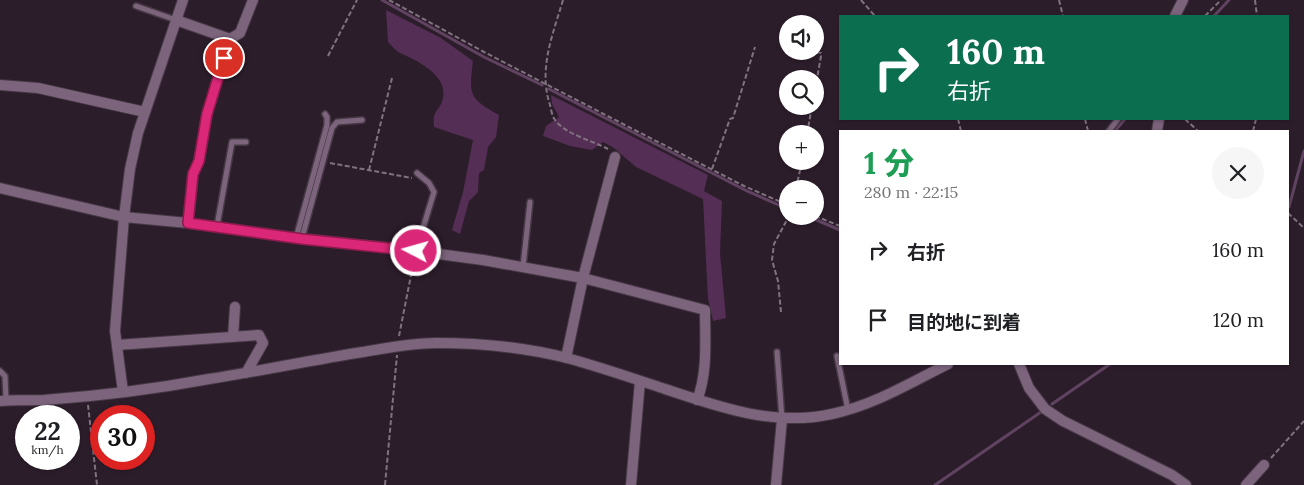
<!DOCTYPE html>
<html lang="ja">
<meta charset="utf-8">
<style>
:root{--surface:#fff;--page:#f6f6f6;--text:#202124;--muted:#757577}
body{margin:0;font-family:Lora,"Noto Sans JP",serif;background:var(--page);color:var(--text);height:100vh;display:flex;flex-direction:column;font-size:19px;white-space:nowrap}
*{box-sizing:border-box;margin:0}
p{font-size:16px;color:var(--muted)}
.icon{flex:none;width:28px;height:28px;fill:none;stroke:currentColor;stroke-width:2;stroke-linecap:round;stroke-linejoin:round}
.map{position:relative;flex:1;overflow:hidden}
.sheet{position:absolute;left:839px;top:130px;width:450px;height:235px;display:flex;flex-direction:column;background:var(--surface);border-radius:0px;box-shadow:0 1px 4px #0004}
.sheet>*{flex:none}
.hud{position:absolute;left:839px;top:15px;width:450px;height:105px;border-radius:0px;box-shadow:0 1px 4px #0004;background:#0b6e4f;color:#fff;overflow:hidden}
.buttons{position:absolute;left:779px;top:15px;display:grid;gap:10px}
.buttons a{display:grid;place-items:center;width:45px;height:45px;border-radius:50%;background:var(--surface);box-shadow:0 1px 4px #0004;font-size:25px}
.speed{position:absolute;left:15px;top:405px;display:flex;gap:10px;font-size:25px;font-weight:700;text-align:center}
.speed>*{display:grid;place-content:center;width:65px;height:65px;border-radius:50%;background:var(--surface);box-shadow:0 1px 4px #0004;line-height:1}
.speed small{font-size:12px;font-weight:400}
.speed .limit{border:8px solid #d22;background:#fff;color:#111}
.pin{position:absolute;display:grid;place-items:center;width:42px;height:42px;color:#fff;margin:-21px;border:2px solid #fff;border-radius:50%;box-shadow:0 1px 5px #0007}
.me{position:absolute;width:55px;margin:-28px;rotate:276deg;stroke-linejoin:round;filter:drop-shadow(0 0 4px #0008)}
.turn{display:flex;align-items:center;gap:18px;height:105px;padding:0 25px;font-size:22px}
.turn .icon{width:65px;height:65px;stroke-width:2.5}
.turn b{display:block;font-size:35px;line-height:42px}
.round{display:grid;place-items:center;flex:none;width:52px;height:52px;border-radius:26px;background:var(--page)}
.head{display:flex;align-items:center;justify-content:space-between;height:85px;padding:0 25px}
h1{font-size:30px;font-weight:800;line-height:38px;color:#1e9e55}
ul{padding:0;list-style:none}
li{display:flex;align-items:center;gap:15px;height:70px;padding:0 25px}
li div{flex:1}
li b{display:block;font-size:19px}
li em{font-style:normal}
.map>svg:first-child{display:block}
.green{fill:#542e54}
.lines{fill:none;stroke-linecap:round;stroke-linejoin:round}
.stream{stroke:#604360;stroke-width:3}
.lane-casing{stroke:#463845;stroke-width:8}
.street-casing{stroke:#463845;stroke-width:12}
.path{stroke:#80737f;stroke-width:2;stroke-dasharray:5 2.5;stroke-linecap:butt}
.lane{stroke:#7c647c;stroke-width:5}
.street{stroke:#7c647c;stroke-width:10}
.route-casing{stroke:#8e194d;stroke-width:12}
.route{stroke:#db2777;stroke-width:9}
</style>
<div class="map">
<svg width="1304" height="485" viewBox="0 0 1304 485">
<rect width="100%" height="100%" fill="#2c1d2b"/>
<path class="green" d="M386,10L441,38L473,61C469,94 468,98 499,115L496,137L488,147L484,170L479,173L478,192L469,201L460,234L452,230L463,192L473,140L434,127C432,108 440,112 443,98C448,75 416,60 400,53C396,51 392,46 388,42Z
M551,95L708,175L704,191L722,201L720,253L726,318L713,321L708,299L703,199L636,167L614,148L603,142L592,150L570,146L543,136L546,126L559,117L552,104Z"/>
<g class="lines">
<path class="stream" d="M382,0L484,57L542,85
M1214,16L1229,0
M549,89L747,191L788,209
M1115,131L1125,119
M1289,207L1304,151
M807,216L840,230
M1052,404L1110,364
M935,485L1041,412"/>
<defs>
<path id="lane" d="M136,6L176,20
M1109,131L1118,119
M217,226L232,142H246
M296,238L327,125V117L325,114
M302,238L332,128L337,122L362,120
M416,251L434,192L429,183L417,173
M523,267L530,202
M777,352L782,419
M837,356L848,410
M0,371L5,376L6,400"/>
<path id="street" d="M1175,16L1183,0
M176,20L230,39L240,33L253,0
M0,85L38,88L145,112
M1157,131L1159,119
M0,188L124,217L188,223L296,238L416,251L483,260L583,278L705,310C705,339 708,373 697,400
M188,223L193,174L199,161L207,114L230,39
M233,337L235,307
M117,345L259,335L263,343L246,373
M566,358L583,278L615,157
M1019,364L1029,388L1045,409L1063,421L1172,475L1186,485
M123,392L115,331L124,217L130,169L138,133L183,0
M0,401C15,400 29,400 44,400C99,396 155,389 209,379C260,371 312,360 363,352C387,348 412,343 436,343C480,343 524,347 567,358C600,367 632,378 665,389C719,407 774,427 832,414C874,405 910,383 948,364
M631,485L640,381
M776,485L782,419
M1246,485L1264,465"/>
</defs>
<use href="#lane" class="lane-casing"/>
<use href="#street" class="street-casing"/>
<path class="path" d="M389,0L484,52L625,125L744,186L788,205
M563,0C553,34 538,69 550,105C551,109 552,116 555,120C565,134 593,141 608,149
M861,0L875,16
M1059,0L1063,16
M1255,0L1257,16
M1205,16L1221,0
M328,56L357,0
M815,90L821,56V53L816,52
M958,119L961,131
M1085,119L1088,131
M1185,119L1198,131
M1253,131L1256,119
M807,134L812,106
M330,163L412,178
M712,169L730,119L733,118L755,47
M369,170L392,78
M796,189L802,161
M1288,213L1304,228
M815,216L840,226
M781,312L778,281L772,260L774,244L789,216
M399,336L414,260
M88,405L97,485
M1271,458L1304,421
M385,485L397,355"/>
<use href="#lane" class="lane"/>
<use href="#street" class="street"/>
</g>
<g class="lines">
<defs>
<path id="route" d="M224,58L207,114L199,161L193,174L188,223L302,239L416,251"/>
</defs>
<use href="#route" class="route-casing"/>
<use href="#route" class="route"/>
</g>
</svg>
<div class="buttons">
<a><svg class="icon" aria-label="sound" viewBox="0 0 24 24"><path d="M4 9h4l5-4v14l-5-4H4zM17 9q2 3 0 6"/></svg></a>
<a><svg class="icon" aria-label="search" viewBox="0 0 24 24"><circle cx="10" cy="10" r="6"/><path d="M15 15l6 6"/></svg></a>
<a>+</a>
<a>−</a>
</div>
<div class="speed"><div>22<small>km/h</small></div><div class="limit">30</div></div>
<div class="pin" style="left:224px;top:58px;background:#d93025"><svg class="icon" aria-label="arrive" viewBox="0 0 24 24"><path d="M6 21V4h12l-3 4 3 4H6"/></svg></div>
<svg class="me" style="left:416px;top:251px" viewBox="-20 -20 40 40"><circle r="17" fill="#db2777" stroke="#fff" stroke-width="3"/><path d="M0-11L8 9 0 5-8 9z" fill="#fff"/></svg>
<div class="hud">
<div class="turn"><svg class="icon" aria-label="right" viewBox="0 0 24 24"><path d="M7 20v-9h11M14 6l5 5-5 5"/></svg><div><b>160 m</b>右折</div></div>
</div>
<section class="sheet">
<div class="head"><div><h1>1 分</h1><p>280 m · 22:15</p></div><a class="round"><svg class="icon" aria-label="close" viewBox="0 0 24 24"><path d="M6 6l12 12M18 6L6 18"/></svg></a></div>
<ul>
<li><svg class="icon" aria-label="right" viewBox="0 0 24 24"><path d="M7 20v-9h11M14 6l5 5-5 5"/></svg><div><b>右折</b></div><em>160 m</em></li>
<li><svg class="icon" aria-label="arrive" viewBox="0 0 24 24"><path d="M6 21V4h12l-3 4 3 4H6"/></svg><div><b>目的地に到着</b></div><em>120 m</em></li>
</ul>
</section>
</div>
